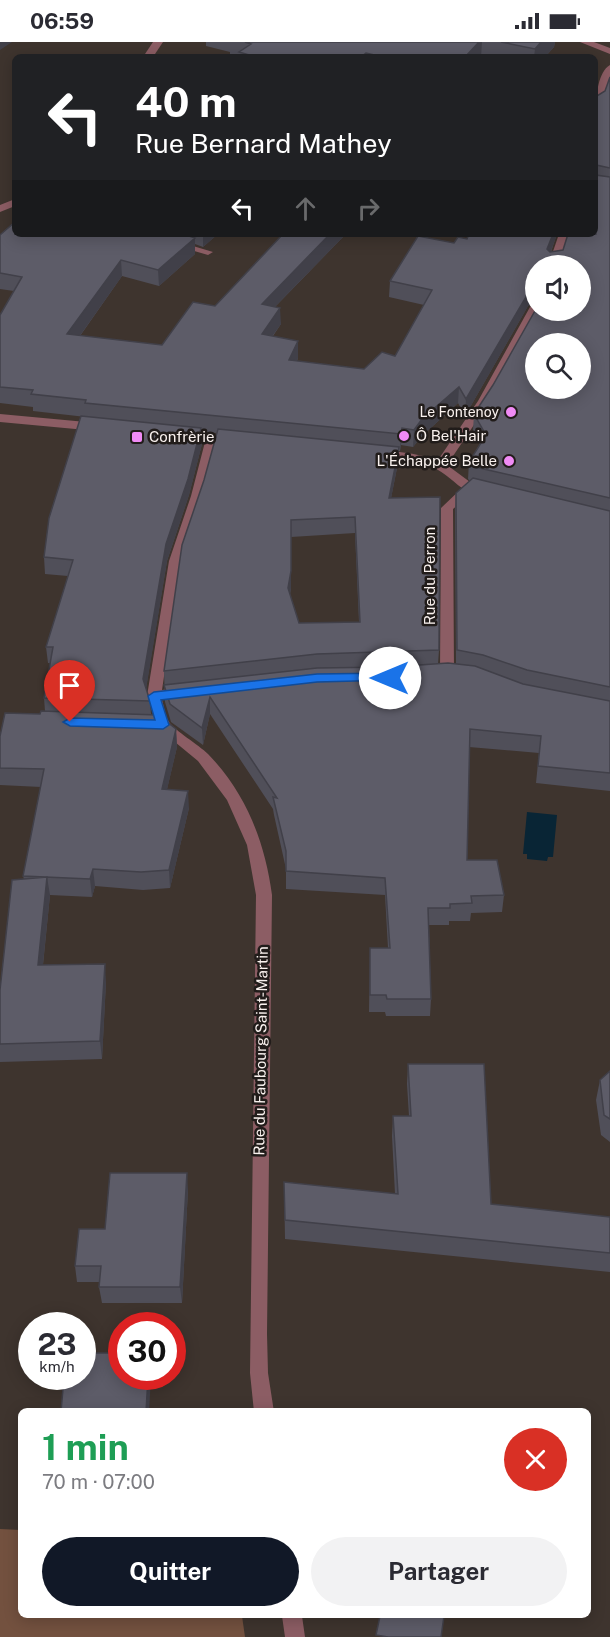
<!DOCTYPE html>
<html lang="fr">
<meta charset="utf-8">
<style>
:root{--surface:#fff;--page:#f2f2f3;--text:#2b2b33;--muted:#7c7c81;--accent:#111827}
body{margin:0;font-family:"Public Sans",sans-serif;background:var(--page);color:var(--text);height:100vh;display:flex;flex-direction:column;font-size:22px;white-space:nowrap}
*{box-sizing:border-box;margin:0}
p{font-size:20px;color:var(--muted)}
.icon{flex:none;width:33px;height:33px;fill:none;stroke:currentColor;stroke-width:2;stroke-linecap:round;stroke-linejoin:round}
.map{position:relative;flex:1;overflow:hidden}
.sheet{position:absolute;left:18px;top:1366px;width:573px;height:210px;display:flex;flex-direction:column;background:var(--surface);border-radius:9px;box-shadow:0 3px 15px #0003}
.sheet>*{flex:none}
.banner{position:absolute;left:12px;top:12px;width:586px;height:183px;border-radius:9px;box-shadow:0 3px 15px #0003;background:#202124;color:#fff;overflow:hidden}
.tools{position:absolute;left:525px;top:213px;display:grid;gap:12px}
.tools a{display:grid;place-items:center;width:66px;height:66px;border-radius:50%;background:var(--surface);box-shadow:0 3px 15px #0003;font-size:30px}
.speed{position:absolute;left:18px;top:1270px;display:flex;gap:12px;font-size:30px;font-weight:700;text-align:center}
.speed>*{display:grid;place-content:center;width:78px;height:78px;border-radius:50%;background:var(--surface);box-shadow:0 3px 15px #0003;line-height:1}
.speed small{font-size:15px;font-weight:400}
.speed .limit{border:9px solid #d22;background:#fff;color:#111}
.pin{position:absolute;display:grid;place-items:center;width:51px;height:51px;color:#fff;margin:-62px -26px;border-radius:50% 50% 50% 0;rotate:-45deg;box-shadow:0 0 6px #0007}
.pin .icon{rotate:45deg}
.me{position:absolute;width:66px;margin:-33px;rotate:270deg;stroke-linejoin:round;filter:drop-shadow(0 0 4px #0008)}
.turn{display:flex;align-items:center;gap:21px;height:126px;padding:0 24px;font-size:27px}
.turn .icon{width:78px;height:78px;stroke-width:2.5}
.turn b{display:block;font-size:42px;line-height:51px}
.lanes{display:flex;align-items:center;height:57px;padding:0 24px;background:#0003;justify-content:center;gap:30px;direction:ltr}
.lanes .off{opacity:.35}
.round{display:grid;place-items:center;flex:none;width:63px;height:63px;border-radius:32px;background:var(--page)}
.head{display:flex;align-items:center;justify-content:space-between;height:102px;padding:0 24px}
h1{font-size:36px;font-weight:700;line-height:45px;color:#1e9e55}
.primary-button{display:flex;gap:12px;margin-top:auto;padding:12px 24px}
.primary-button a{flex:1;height:69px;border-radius:36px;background:var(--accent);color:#fff;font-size:24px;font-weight:700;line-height:69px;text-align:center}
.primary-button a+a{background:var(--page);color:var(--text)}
.status{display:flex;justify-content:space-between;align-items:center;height:42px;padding:0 30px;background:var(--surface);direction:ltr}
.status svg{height:16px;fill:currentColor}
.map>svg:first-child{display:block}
.green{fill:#73513f}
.water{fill:#092535}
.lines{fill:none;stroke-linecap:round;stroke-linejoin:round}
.service{fill:#8c5d64;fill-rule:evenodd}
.minor{fill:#8c5d64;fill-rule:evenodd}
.wall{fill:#504f59;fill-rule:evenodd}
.shaded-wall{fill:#414049}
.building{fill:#5d5c68;stroke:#414049;stroke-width:1.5;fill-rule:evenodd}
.route{fill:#1a73e8;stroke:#114b97;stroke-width:1.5}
.poi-dot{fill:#f08bf5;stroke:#211c1a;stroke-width:2}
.labels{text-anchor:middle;stroke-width:5;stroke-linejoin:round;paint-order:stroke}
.far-poi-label{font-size:14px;fill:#faf2ef;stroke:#211c1a;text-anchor:end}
.poi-label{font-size:15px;fill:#faf2ef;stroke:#211c1a;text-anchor:start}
.street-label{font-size:15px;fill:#faf2ef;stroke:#211c1a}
</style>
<div class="status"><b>06:59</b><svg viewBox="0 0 49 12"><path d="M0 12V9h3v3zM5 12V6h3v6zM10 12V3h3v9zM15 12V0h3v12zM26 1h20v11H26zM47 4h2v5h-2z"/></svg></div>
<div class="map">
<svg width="610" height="1595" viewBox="0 0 610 1595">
<rect width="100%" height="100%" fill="#3e342e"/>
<path class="green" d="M0,1487L21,1488V1574H242L245,1595H0Z"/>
<path class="water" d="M527,770L557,773L553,815H548L547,819L527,817V812H523Z"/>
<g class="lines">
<path class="service" d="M153,0H163L153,15H143Z"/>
<path class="minor" d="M580,0H594L610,6V12Z
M610,23V39L601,64L596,67C596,54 598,30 610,23Z
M15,157V164L0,170V163Z
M136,192H153L213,210L208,213Z
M559,192H569L559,224H548Z
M536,262V268H540L490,359L447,423L470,440L488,450L482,454L472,451L453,467L454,631L447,636L440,631L441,466L462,446C451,438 441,427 427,423C413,418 382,422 372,413C382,404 425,414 438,418L478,359L530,265Z
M0,372L97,381L103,385L97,389L0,380Z
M183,390L234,395L240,399L234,403L217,401L203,454L181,519L162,648L184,645L191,650L184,655L162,658C164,664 165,674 169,680C174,688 199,703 208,712C246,751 265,800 272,853L267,1292L268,1331L274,1370H254L250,1331L256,853L247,803L227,758L198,719L158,686L147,654L169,519L191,454L205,400L179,397L177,394Z
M282,1574H302L305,1595H285Z"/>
</g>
<path class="wall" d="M206,0H555L554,5L545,15H230V10L206,4Z
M610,35V749L536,741L539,711L469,705L467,818L504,853L502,870L471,871L470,879H449V883H429L431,957L430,974H386L385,970H369L370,906H388L385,853L286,847V827L274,773L273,767L210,672L203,703L171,680L165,660L164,629L204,438L217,391L202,390V402L189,453L167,519L146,646L150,659L151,672L176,687L177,705L167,747L189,766L170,846L143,848L95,844L92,855L50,853L43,923L106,940L102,1017L0,1020V948L24,837L23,834L41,745L0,743V694L45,669L44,656L50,621H48L46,605L68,534L45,532L44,515L86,375L33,369V365L0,361V273L14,249L0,247V193L218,192L203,205L195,202V212L159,244L122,234L80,294L162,303L215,264L344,194L275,265L281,282L273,294L298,316L297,319L364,327L395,314L424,263L389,255L390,239L454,201L467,197L557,192L551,210L563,208L596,192L597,54L605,49ZM536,224L580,268L474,372L473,388L480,402L469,420L468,437L470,439L456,451L455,468L456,622H438L439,608L391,456L398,421L399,409H400L401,403L413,405L422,394L458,361L465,374L528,264L536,260ZM355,491L359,580L299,581L290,553L291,546V495Z
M408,1022L491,1162L610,1175V1230L285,1197L284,1140L395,1152L392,1094L393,1074H409L407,1042Z
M610,1029V1100L601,1093L596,1058L600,1038Z
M188,1148L182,1261H102L99,1245L100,1240H77L75,1224L105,1187Z"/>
<path class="shaded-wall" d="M0,0H12L0,8Z
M479,0H482L481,15H465Z
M541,0H555L554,5L545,15H534L535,7Z
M203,192H218L203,205Z
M330,192H344V194L262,278V262Z
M553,192H557L546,223L547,207Z
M195,196V212L159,244L158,228Z
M121,218L122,234L69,309L67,292Z
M536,245V260L528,264L465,374L466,357L530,248Z
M280,266L281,282L262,308V292Z
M298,299V316L289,335V318Z
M459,345L458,361L422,394L413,405L414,388L422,377Z
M201,386L202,402L189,453L167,519L145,654L143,637L166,502Z
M402,386L401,403L400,409L401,392Z
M399,405L398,421L388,472L389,456Z
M291,478V546L288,562V546Z
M210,655V672L203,703L202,686Z
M176,687L177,705L163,765L162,747Z
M188,749L189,766L170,846L169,828Z
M93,827L95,844L92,855L90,837Z
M47,835L50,853L41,941L38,923Z
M105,922L106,940L102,1017L100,999Z
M187,1131L188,1148L182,1261L180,1245Z
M148,1335H151L149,1370H146Z"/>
<path class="building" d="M245,0H479L465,15H383L366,11L361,15H256L239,10L251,2Z
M501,0H541L535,7Z
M596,33H597L596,51Z
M610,35V126L596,123V133L610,135V456L475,425L469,420L486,393L474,372L493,343L536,267V268H580V224H536V245L530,248L466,357L459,345L422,377L414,388L402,386L401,392L85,361L86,358L31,352L33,348L0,345V273L22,235L0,231V193L15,180V192H183L195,196L158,228L121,218L67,292L162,303L193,260L215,264L283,192H330L262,262L280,266L262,292L298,299L289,318L364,327L382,310L395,314L432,248L390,239L418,194L454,201L458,195L467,197L469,192H553L547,207L550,210L563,208L568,192H596V52L597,54L605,49ZM536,302H580V346H536Z
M81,374L201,386L188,437L166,502L143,637L150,659L44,656L53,605H46L73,518L44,515L49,476Z
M218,387L399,405L389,456L440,455L439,608L317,612L164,629L182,503L204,438ZM355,475L360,580L299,581L288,546L291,529V478Z
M473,436L610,469V645L527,628L483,613L457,608L456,451Z
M448,621L475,624L523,642L610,659V731L538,724L541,694L470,687L467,818H497L504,853L471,854L472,861L450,862V866H428L431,957H387L386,953H370V906H390L385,836L286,829V809L273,755L277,756L210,655L202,686L170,662L164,643L317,626L391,625Z
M41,669L158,673L176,687L162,747L188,749L169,828L141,830L93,827L90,837L23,834L44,727L0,726V694L5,671L40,672Z
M47,835L38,923L105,922L100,999L0,1002V948L12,838Z
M408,1022H484L491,1162L610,1175V1211L285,1178L284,1140L398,1152L393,1074H411Z
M610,1029V1077L604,1073L600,1038Z
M110,1131H187L180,1245H99L101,1224H75L79,1187H105Z
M82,1311H122V1335H148L146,1370H61L64,1335H82Z
M380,1574H444L441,1595H388L376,1593Z"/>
<path class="route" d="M390,631L396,636L394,638L317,640L161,658L169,683L163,687L70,684L63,680L70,676L155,678L148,654L154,650L317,632Z"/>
<g class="poi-dot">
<circle cx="511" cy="370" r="6"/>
<circle cx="404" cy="394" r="6"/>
<rect x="131" y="389" width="12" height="12" rx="3"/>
<circle cx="509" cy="419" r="6"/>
</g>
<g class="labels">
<g class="far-poi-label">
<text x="499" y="375">Le Fontenoy</text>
</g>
<g class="poi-label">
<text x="416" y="399">Ô Bel'Hair</text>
<text x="149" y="400">Confrèrie</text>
<text x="497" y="424" text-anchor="end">L'Échappée Belle</text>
</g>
<g class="street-label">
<text transform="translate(430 534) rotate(-90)" y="5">Rue du Perron</text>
<text transform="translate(261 1009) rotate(-89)" y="5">Rue du Faubourg Saint-Martin</text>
</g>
</g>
</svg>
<div class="tools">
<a><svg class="icon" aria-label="sound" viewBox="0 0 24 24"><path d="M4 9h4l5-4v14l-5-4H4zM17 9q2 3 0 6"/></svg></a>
<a><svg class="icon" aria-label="search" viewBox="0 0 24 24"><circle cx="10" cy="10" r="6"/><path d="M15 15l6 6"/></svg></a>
</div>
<div class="speed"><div>23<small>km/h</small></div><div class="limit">30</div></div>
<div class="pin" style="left:70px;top:680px;background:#d93025"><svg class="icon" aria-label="arrive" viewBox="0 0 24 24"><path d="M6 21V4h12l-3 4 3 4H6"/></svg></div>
<svg class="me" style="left:390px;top:636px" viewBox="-20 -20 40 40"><circle r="19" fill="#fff"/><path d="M0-13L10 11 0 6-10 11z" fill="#1a73e8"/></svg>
<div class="banner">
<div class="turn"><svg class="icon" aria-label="left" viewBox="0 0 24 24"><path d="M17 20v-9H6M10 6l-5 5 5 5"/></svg><div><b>40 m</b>Rue Bernard Mathey</div></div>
<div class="lanes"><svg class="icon" aria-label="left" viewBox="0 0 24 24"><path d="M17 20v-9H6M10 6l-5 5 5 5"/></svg><svg class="icon off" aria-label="ahead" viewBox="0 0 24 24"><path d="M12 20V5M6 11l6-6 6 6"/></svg><svg class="icon off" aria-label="right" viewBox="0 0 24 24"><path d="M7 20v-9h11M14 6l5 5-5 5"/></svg></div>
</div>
<section class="sheet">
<div class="head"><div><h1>1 min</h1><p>70 m · 07:00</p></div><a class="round" style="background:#d93025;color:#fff"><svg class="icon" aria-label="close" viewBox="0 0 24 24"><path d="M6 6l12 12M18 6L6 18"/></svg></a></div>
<div class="primary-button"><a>Quitter</a><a>Partager</a></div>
</section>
</div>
